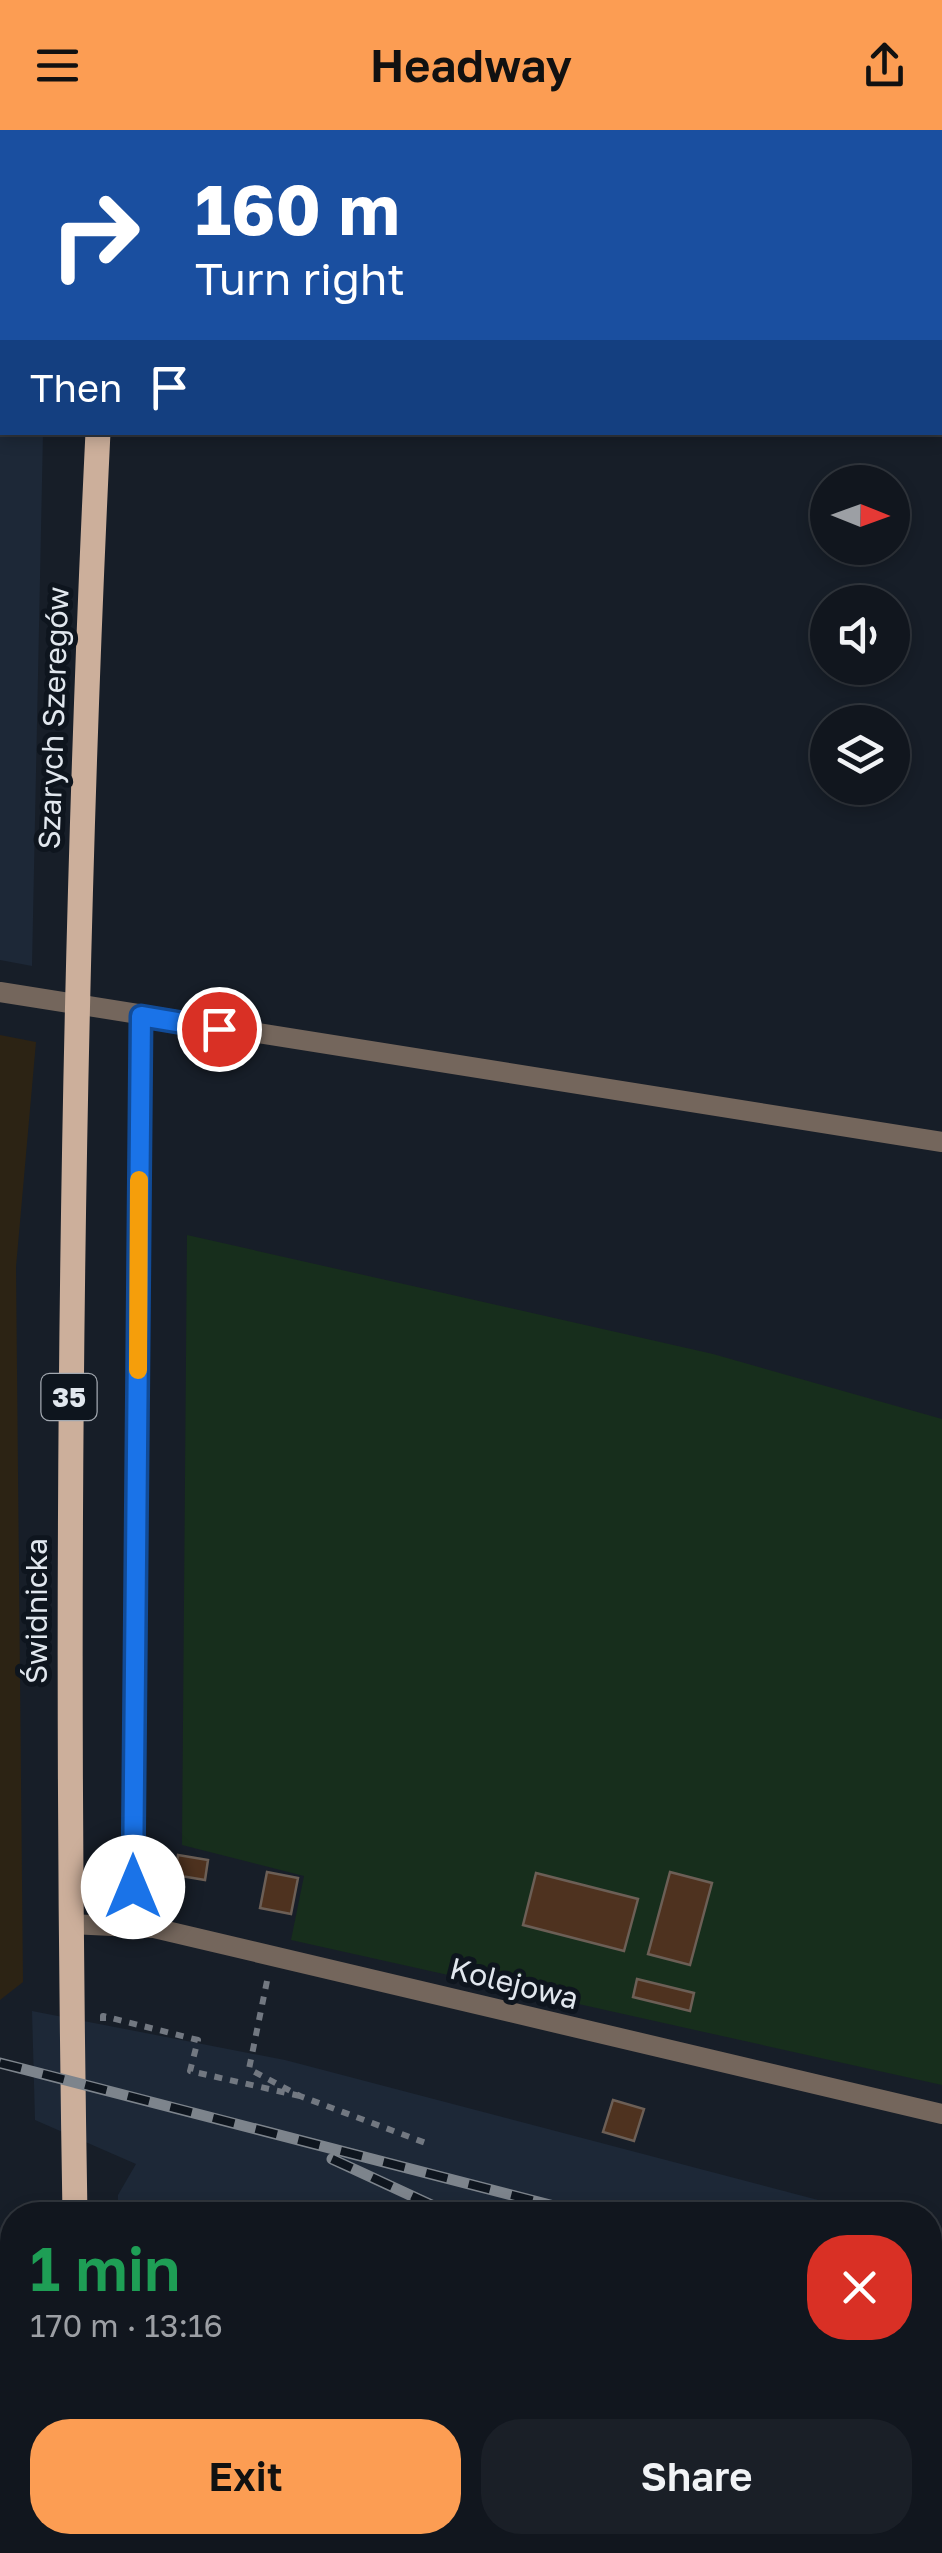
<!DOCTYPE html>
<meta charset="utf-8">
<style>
:root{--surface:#11161e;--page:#1a1f27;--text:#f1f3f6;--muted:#9c9fa4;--line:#30353c;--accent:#fc9d53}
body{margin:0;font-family:"Golos Text",sans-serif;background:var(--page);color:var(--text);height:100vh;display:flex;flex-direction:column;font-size:38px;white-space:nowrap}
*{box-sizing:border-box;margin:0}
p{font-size:32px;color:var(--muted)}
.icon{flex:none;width:55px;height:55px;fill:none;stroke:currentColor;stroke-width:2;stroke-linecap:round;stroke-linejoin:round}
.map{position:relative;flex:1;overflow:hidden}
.drawer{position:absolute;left:0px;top:2072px;width:942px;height:352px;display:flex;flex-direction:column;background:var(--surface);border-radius:40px 40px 0 0;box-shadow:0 5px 15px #0003,0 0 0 2px var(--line)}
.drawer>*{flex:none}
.hud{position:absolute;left:0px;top:0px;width:942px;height:305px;box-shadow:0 5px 15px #0003,0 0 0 2px var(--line);background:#1a4fa0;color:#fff;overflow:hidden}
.needle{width:65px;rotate:91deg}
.fabs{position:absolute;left:810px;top:335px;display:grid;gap:20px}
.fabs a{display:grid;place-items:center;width:100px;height:100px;border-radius:50%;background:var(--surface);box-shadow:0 5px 15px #0003,0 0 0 2px var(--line);font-size:50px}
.pin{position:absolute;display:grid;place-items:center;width:85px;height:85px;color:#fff;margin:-42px;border:5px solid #fff;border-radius:50%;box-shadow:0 2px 10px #0007}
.me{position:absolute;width:110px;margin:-55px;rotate:0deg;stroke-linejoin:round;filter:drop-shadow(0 0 8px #0008)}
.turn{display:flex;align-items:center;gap:35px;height:210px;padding:0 30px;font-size:45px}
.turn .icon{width:130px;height:130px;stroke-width:2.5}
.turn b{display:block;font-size:70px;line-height:85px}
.then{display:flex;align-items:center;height:95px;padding:0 30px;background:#0003;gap:20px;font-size:38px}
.round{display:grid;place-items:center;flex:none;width:105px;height:105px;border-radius:40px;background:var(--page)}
.summary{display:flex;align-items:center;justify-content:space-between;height:170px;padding:0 30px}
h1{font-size:60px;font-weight:600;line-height:75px;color:#1e9e55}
.primary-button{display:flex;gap:20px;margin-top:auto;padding:20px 30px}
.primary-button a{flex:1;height:115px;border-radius:40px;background:var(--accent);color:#111;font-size:40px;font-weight:600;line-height:115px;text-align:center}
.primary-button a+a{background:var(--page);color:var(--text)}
header{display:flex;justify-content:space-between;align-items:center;height:130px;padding:0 30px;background:var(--accent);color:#111;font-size:45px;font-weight:600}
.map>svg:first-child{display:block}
.commercial{fill:#2c2314}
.built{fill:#1d2837}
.green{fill:#172e1c}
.building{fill:#4e321f;stroke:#6c5f56;stroke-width:2.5}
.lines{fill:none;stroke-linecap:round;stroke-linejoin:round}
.path{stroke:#727881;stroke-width:6;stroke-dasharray:8 8;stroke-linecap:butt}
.service{stroke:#74665c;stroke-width:20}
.minor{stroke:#74665c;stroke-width:20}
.primary{stroke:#ccaf9b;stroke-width:25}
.rail-casing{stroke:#7d848c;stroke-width:11}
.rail{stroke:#0e151e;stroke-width:8;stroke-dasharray:22;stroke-linecap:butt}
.route-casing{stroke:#114b97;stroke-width:25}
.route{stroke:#1a73e8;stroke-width:18}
.slow{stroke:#f59e0b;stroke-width:18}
.labels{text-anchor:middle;stroke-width:10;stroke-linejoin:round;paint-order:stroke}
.shield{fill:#0e151e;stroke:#a2a8b0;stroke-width:2.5}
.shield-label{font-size:28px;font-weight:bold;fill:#e1e7ee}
.street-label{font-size:30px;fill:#e1e7ee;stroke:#0e151e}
</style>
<header><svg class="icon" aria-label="menu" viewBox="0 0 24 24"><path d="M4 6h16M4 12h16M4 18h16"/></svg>Headway<svg class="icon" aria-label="share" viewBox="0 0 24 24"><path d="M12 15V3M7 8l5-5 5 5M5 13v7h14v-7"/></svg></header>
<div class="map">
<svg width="942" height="2423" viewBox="0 0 942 2423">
<rect width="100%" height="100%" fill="#171e28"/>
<path class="commercial" d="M0,905L36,912L16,1137L23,1852L0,1870Z"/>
<path class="built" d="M0,3L2,302L43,303L32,836L0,830Z
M32,1881L285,1930L875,2085H118V2065L136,2034L35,1990Z
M930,2099L942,2103V2423H125V2413L930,2412Z"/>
<path class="green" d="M187,1105L713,1224L942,1289V1955L291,1810L304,1746L182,1715Z"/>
<path class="building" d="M178,1725L208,1730L205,1750L175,1745Z
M267,1742L298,1748L291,1784L260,1778Z
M670,1742L712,1753L690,1835L648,1824Z
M536,1743L638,1769L624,1821L523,1795Z
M637,1849L694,1863L690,1881L633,1867Z
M613,1970L644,1979L634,2011L603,2002Z
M218,2412H369L366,2423H252Z
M420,2412H500L496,2423H417Z
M594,2412H842L839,2423H597L591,2421Z"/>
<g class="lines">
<path class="path" d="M267,1851L249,1939L300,1966L431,2015
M103,1891V1886L198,1910L190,1941L300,1966"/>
<path class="service" d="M0,862L942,1012
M132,1797L141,886
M401,2412L407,2423"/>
<path class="minor" d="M70,1794L154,1798L942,1984"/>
<path class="primary" d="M124,2L125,0
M75,2085C65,1491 69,896 98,302
M80,2412V2423"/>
<defs>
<path id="rail" d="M0,1933L589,2085
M332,2029L453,2085
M930,2196L942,2201
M930,2384L942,2391"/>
</defs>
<use href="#rail" class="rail-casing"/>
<use href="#rail" class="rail"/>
</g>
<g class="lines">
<defs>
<path id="route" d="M133,1757L141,886L219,899"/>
</defs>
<use href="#route" class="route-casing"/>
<use href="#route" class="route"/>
<path class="slow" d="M138,1240L139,1050"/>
</g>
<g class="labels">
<rect class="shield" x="41.5" y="1244" width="55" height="46" rx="8"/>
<g class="shield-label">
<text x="69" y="1277">35</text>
</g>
<g class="street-label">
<text transform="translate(54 588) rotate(-88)" y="10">Szarych Szeregów</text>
<text transform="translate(37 1481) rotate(-90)" y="10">Świdnicka</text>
<text transform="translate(514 1854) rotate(14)" y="10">Kolejowa</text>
</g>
</g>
</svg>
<div class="fabs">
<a><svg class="needle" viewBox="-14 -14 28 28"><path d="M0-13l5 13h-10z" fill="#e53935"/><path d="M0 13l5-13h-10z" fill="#9c9fa4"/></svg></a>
<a><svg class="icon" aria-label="sound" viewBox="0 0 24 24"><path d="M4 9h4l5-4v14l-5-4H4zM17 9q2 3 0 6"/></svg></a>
<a><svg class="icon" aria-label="layers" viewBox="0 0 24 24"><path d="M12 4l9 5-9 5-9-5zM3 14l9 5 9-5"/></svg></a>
</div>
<div class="pin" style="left:219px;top:899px;background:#d93025"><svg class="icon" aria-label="arrive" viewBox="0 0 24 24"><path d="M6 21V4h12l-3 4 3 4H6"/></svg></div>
<svg class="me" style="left:133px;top:1757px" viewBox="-20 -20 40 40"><circle r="19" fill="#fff"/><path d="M0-13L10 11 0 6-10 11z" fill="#1a73e8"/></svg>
<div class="hud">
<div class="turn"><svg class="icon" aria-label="right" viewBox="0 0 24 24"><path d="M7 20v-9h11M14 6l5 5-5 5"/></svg><div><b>160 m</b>Turn right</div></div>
<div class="then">Then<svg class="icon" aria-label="arrive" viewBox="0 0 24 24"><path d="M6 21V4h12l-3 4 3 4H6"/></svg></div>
</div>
<section class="drawer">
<div class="summary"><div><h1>1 min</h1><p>170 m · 13:16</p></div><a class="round" style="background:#d93025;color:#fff"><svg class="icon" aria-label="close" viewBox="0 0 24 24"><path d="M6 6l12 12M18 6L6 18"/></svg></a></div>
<div class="primary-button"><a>Exit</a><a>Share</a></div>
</section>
</div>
